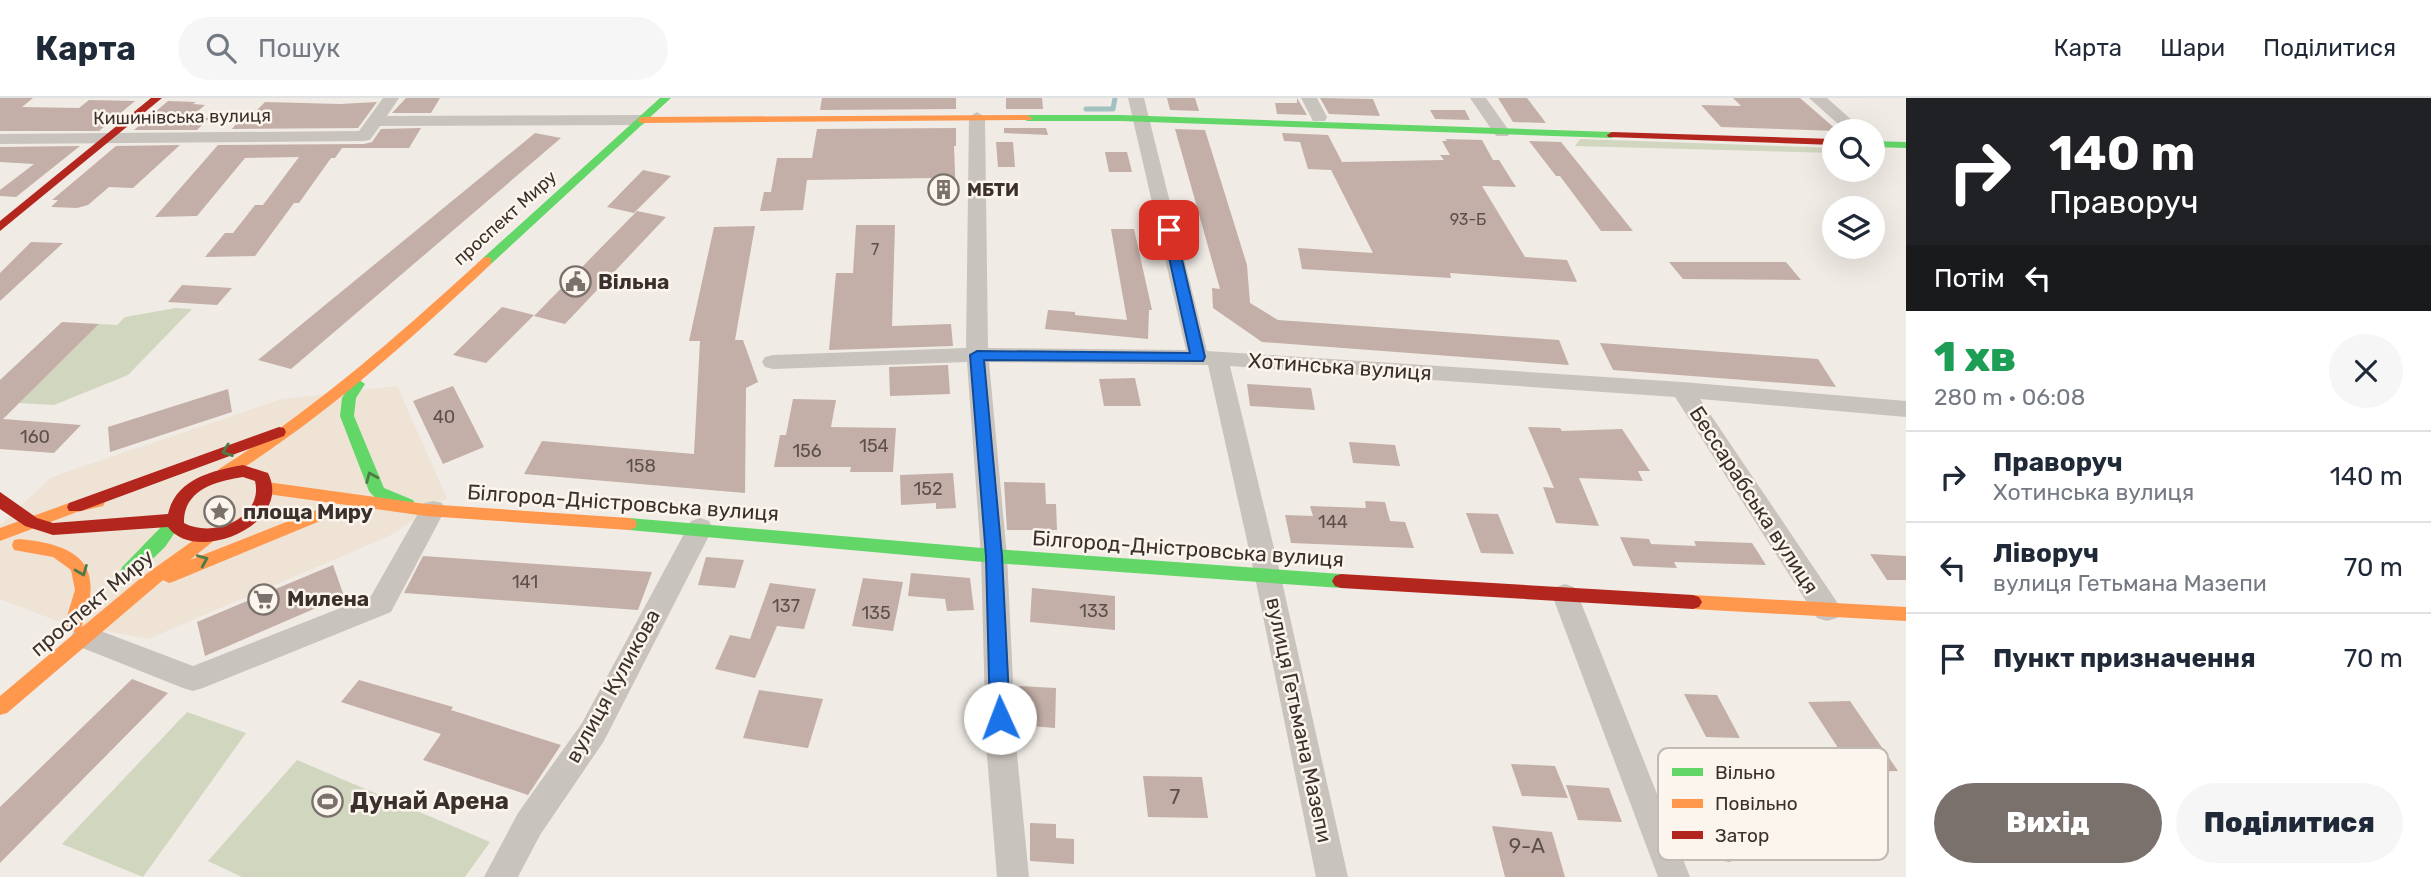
<!DOCTYPE html>
<html lang="uk">
<meta charset="utf-8">
<style>
:root{--surface:#fff;--page:#f6f6f7;--text:#1f2937;--muted:#747a83;--line:#e0e1e3;--accent:#7a716c}
body{margin:0;font-family:Rubik,sans-serif;background:var(--page);color:var(--text);height:100vh;display:flex;flex-direction:column;font-size:26px;white-space:nowrap}
*{box-sizing:border-box;margin:0}
p{font-size:23px;color:var(--muted)}
.icon{flex:none;width:38px;height:38px;fill:none;stroke:currentColor;stroke-width:2;stroke-linecap:round;stroke-linejoin:round}
.map{position:relative;flex:1;overflow:hidden}
.panel{display:flex;flex-direction:column;background:var(--surface);width:525px}
.panel>*{flex:none}
.guide{background:#202124;color:#fff;overflow:hidden}
.buttons{position:absolute;left:1822px;top:21px;display:grid;gap:14px}
.buttons a{display:grid;place-items:center;width:63px;height:63px;border-radius:50%;background:var(--surface);box-shadow:0 7px 28px #0002;font-size:35px}
.pin{position:absolute;display:grid;place-items:center;width:60px;height:60px;color:#fff;margin:-30px;border-radius:14px;box-shadow:0 4px 10px #0006}
.me{position:absolute;width:77px;margin:-38px;rotate:358deg;stroke-linejoin:round;filter:drop-shadow(0 0 5px #0008)}
.turn{display:flex;align-items:center;gap:24px;height:147px;padding:0 28px;font-size:32px}
.turn .icon{width:91px;height:91px;stroke-width:2.5}
.turn b{display:block;font-size:49px;line-height:60px}
.then{display:flex;align-items:center;height:66px;padding:0 28px;background:#0003;gap:14px;font-size:26px}
.round{display:grid;place-items:center;flex:none;width:74px;height:74px;border-radius:37px;background:var(--page)}
.summary{display:flex;align-items:center;justify-content:space-between;height:119px;padding:0 28px}
h1{font-size:42px;font-weight:800;line-height:52px;color:#1e9e55}
.button{display:flex;gap:14px;margin-top:auto;padding:14px 28px}
.button a{flex:1;height:80px;border-radius:42px;background:var(--accent);color:#fff;font-size:28px;font-weight:800;line-height:80px;text-align:center}
.button a+a{background:var(--page);color:var(--text)}
ul{padding:0;list-style:none}
li{display:flex;align-items:center;gap:21px;height:91px;padding:0 28px;border-top:2px solid var(--line)}
li div{flex:1}
li b{display:block;font-size:26px}
li em{font-style:normal}
header{display:flex;align-items:center;gap:42px;box-sizing:border-box;height:98px;padding:0 35px;background:var(--surface);border-bottom:2px solid var(--line)}
header strong{font-size:33px}
nav{display:flex;gap:38px;margin-inline-start:auto;font-size:24px}
.search{width:490px;height:63px;background:var(--page);display:flex;align-items:center;gap:18px;box-sizing:border-box;padding:0 24px;border-radius:38px;color:var(--muted);font-size:26px}
main{display:flex;flex:1;min-height:0}
.map>svg:first-child{display:block}
.green{fill:#d1d6bf}
.plaza{fill:#eee3d5}
.lines{fill:none;stroke-linecap:round;stroke-linejoin:round}
.stream{stroke:#a1c2c1;stroke-width:5}
.building{fill:#c3afa7}
.street{fill:#c9c3be;fill-rule:evenodd}
.fast{fill:#63d668;fill-rule:evenodd}
.slow{fill:#ff974d;fill-rule:evenodd}
.jam{fill:#b3261e;fill-rule:evenodd}
.oneway{stroke:#4d7b46}
.route{fill:#1a73e8;stroke:#114b97;stroke-width:2}
.labels{text-anchor:middle;stroke-width:5;stroke-linejoin:round;paint-order:stroke}
.far-number-label{font-size:16px;fill:#5d504a}
.far-street-label{font-size:18px;fill:#3b302b;stroke:#fbf5ee}
.far-poi-label{font-size:18px;font-weight:bold;fill:#3b302b;stroke:#fbf5ee;text-anchor:start}
.number-label{font-size:18px;fill:#5d504a}
.poi-label{font-size:21px;font-weight:bold;fill:#3b302b;stroke:#fbf5ee;text-anchor:start}
.street-label{font-size:21px;fill:#3b302b;stroke:#fbf5ee}
.near-number-label{font-size:21px;fill:#5d504a}
.near-poi-label{font-size:24px;font-weight:bold;fill:#3b302b;stroke:#fbf5ee;text-anchor:start}
.key{fill:#fbf5ee;stroke:#c1bab4;stroke-width:2}
.key-label{font-size:19px;fill:#3b302b}
</style>
<header>
<strong>Карта</strong>
<div class="search"><svg class="icon" aria-label="search" viewBox="0 0 24 24"><circle cx="10" cy="10" r="6"/><path d="M15 15l6 6"/></svg>Пошук</div>
<nav><a>Карта</a><a>Шари</a><a>Поділитися</a></nav>
</header>
<main>
<div class="map">
<svg width="1906" height="779" viewBox="0 0 1906 779">
<rect width="100%" height="100%" fill="#f0ebe5"/>
<path class="green" d="M1580,41L1834,50V55L1575,48Z
M176,210L192,211L128,277L54,307L19,305L99,226L117,227L125,219Z
M187,614L246,635L143,779L62,746Z
M297,662L490,744L465,779H242L208,763Z"/>
<path class="plaza" d="M397,288L447,400L389,438L148,541L60,524L0,501V427L52,379L282,301Z"/>
<g class="lines">
<path class="stream" d="M1086,11H1113L1115,0"/>
</g>
<path class="building" d="M0,0H33L22,9L79,10L89,2L135,3L99,33H0Z
M406,0H440L431,15H392Z
M822,0H956V11L820,12Z
M1006,0H1042L1043,11H1006Z
M1167,0H1195L1199,13L1170,12Z
M1297,0L1307,17L1277,16L1275,5H1297Z
M1320,0L1373,1L1380,18L1329,16Z
M1498,0H1527L1546,25L1513,24Z
M1733,0H1800L1838,33L1721,29L1701,7L1741,8Z
M168,3L196,4L193,6L205,7L191,19L209,20L197,32H134Z
M265,4L340,6L377,4L358,30L232,31L240,21H248Z
M1430,12H1465L1470,22L1435,21Z
M421,30L409,50H342L335,60H331L299,105H294L255,158L205,159L225,135H233L255,107H263L299,59L245,60L197,118L155,119L218,47L364,46L372,44L381,31Z
M956,30V48H954L956,103L933,104V80L807,82L803,112L760,113L764,94H771L777,60H812L817,31Z
M1004,30H1046L1048,37L1004,35Z
M1175,31L1205,32L1247,167L1250,205L1278,222L1559,242L1569,267L1262,244L1213,210L1212,190L1220,191Z
M535,35L561,40L291,271L258,262Z
M1282,35L1328,37L1342,64L1444,62L1440,57H1450L1442,43H1447L1445,41L1482,42L1493,62H1499L1516,89L1482,88L1525,159L1567,162L1577,184L1450,175L1451,180L1302,171L1298,150L1373,155L1331,72L1308,71L1300,44L1284,43Z
M1529,43L1561,44L1633,133H1601L1560,78H1556Z
M996,44H1013L1015,69H998Z
M180,47L133,90L109,89L88,107L77,110L51,109L58,102H52L116,48Z
M80,48L16,99L0,98V92L34,66L0,64V49Z
M1105,54H1127L1132,74H1109Z
M643,72L671,78L634,115L607,109Z
M637,113L666,119L565,226L534,218Z
M856,127H895L892,228L951,226L953,248L829,252L836,175H853Z
M755,128L735,242H743L758,284L746,290L745,395L524,376L542,343L694,356L700,243H689L714,129Z
M1111,131H1134L1152,212H1149L1148,241L1045,231L1048,212L1075,214V217L1127,222Z
M31,144L63,145L0,203V175Z
M1669,164H1786L1801,182L1683,181Z
M182,187L232,190L217,207L168,204Z
M502,209L534,217L486,265L453,257Z
M62,224L99,226L3,321L81,327L54,355L0,351V282Z
M1600,245L1818,261L1836,289L1613,272Z
M948,267L950,296L890,298L889,269Z
M1135,280L1141,308H1104L1099,281Z
M1247,286L1311,290L1315,312L1250,308Z
M453,288L484,349L443,366L413,303Z
M228,291L232,314L110,354L108,329Z
M793,301L836,302L831,329L896,330L893,374H850L851,369H774L780,337H786Z
M1528,329L1560,330L1562,333L1622,331L1650,373H1638L1643,383L1579,380L1599,428L1556,425L1543,389L1554,390Z
M1349,344L1395,347L1400,368L1353,365Z
M953,375L956,410L936,411V405L901,407L900,377Z
M1004,384L1045,385L1046,406H1056L1057,432H1007Z
M1365,403L1385,404L1390,423L1405,424L1414,450L1291,445L1285,417L1313,418L1310,408L1366,410Z
M1466,415L1498,416L1514,456L1481,455Z
M1620,439L1649,441L1651,446L1696,448L1694,443L1752,445L1766,467L1674,464L1677,470L1633,468Z
M1870,456L1906,458V482H1887Z
M423,458L652,474L638,512L404,495Z
M706,459L744,462L735,490L698,487Z
M333,467L344,498L205,558L197,524Z
M911,475L970,480L974,512L947,513L945,501L908,498Z
M863,480L903,484L893,533L852,528Z
M770,485L816,491L804,531L777,528L755,580L715,571L730,537L750,541Z
M1032,490L1115,498V532L1030,524Z
M132,581L168,595L0,765V709Z
M359,582L453,609L451,612L561,647L528,697L423,662L441,636L341,604Z
M1019,588L1056,590L1055,630L1018,627Z
M759,592L823,601L808,650L743,640Z
M1684,596L1717,597L1740,640L1706,639Z
M1850,603L1898,673L1854,674L1808,604Z
M1511,666L1555,668L1568,700L1522,698Z
M1143,678L1202,679L1208,720L1148,719Z
M1566,687L1609,690L1622,724L1578,722Z
M1673,710L1721,716L1731,740L1721,739L1731,764L1691,759Z
M1030,725L1056,726V740L1074,741V766L1030,763Z
M1492,728L1552,734L1565,779H1505Z"/>
<g class="lines">
<path class="street" d="M383,0H399L387,18L642,17L650,22L642,27L380,28L370,42L364,43L0,46V36L359,33Z
M1128,0H1144L1207,253L1682,284L1906,303V319L1700,301L1837,504L1841,512L1837,520L1827,523L1817,520L1675,299L1230,268L1281,479L1348,779H1316L1255,479L1208,267L989,264L1007,458L1016,646L1029,779H997L986,646L981,458L967,264L773,271L765,269L762,264L765,259L773,257L966,250L969,19L977,14L985,19L988,250L1186,252Z
M1301,0H1317L1327,19L1325,23H1313Z
M1470,0H1486L1510,34L1508,38H1496Z
M1809,0H1827L1864,33H1846Z
M433,403L442,405L445,412L391,514L203,590L193,593L183,590L75,547L71,539L75,531L85,527L193,568L371,498L424,405Z
M700,420L709,423L713,430L604,643L540,737L518,779H484L518,715L582,625L691,423Z
M1565,486L1574,489L1578,497L1690,779H1658L1552,497L1556,489Z"/>
<path class="fast" d="M660,0H671L491,166H483V160Z
M1120,17L1612,34L1617,37L1612,40L1120,23H1027L1022,20L1027,17Z
M1872,43L1906,44V50L1872,49Z
M358,281L365,286L356,300L354,318L384,390L413,402L415,406L413,410C399,414 377,404 369,393L340,318L342,300L353,283Z
M174,418L180,420L182,424L165,449L134,479L128,481L122,479L120,474L122,469C131,461 168,420 174,418Z
M629,420L994,451L1341,476L1347,478L1350,483L1347,488L1341,490L994,465L629,432L623,430L621,426L623,422Z"/>
<path class="slow" d="M1027,17L1032,20L1031,22L642,25L637,22L642,19Z
M487,159L491,160V166C409,243 326,318 229,379H219L216,375L219,371C315,311 399,237 483,160Z
M267,384L426,406L629,420L635,422L637,426L635,430L629,432L426,418L267,396L259,390Z
M97,398L103,400L105,404L103,408L77,414L0,443V430L69,405Z
M319,411L325,413L327,417L325,421L175,483L169,485L163,482L7,615L0,617V598L76,534L67,533L64,528L75,492L71,472L53,459L14,452L12,447L14,442L20,441C81,447 106,468 81,530L142,479L208,432H220L222,436L190,462Z
M1693,497L1906,509V523L1693,511L1687,509L1684,504L1687,499Z"/>
<path class="jam" d="M151,0H162L0,133V123Z
M1612,34L1834,41V47L1608,39L1607,37Z
M279,329L284,330L286,334L284,338L81,413H69L67,409L69,405Z
M243,367L268,375C294,427 195,467 168,429L53,437L25,428L0,411V394L37,420L53,425L168,416C176,381 211,373 243,367ZM243,379L255,383C264,420 213,441 184,425C183,392 216,383 243,379Z
M1341,476L1693,497L1699,499L1702,504L1699,509L1693,511L1341,490L1335,488L1332,483L1335,478Z"/>
</g>
<defs><path id="oneway-chevron" d="M-2-3.5L2.5 0L-2 3.5" fill="none" stroke-width="1.6" stroke-linecap="round" stroke-linejoin="round" transform="scale(1.75)"/></defs>
<g class="oneway">
<use href="#oneway-chevron" transform="translate(227 353) rotate(160)"/>
<use href="#oneway-chevron" transform="translate(371 379) rotate(-113)"/>
<use href="#oneway-chevron" transform="translate(203 462) rotate(-23)"/>
<use href="#oneway-chevron" transform="translate(82 473) rotate(68)"/>
</g>
<path class="route" d="M1169,128L1175,132L1205,259L1203,263L984,262L1002,458L1010,620L1007,626L1000,628L993,626L990,620L986,458L970,257L977,253L1190,255L1163,132Z"/>
<defs>
<symbol id="building-ring" viewBox="-11 -11 22 22"><circle r="9.5" fill="#fbf5ee" stroke="#7a716c" stroke-width="1.5"/><path d="M-4-6H4V6H1V3H-1V6H-4ZM-2.5-4.3h1.7v1.8h-1.7ZM.8-4.3h1.7v1.8H.8ZM-2.5-1h1.7V.8h-1.7ZM.8-1h1.7V.8H.8Z" fill="#7a716c"/></symbol>
<symbol id="civic-ring" viewBox="-11 -11 22 22"><circle r="9.5" fill="#fbf5ee" stroke="#7a716c" stroke-width="1.5"/><path d="M-.6-6.5H3V-4.5H.6V-3L4-1V1h2V6H-6V1h2V-1L-.6-3ZM-1.2 2.5V6h2.4V2.5Z" fill="#7a716c"/></symbol>
<symbol id="sight-ring" viewBox="-11 -11 22 22"><circle r="9.5" fill="#fbf5ee" stroke="#7a716c" stroke-width="1.5"/><path d="M0-6L1.8-2.2L6-1.7L2.9 1.2L3.7 5.4L0 3.3L-3.7 5.4L-2.9 1.2L-6-1.7L-1.8-2.2Z" fill="#7a716c"/></symbol>
<symbol id="supermarket-ring" viewBox="-11 -11 22 22"><circle r="9.5" fill="#fbf5ee" stroke="#7a716c" stroke-width="1.5"/><path d="M-6-5.5h2.5l.6 2H6L4.5 2H-2.5L-4.4-4H-6ZM-1.5 3.2a1.3 1.3 0 1 0 .1 0ZM3 3.2a1.3 1.3 0 1 0 .1 0Z" fill="#7a716c"/></symbol>
<symbol id="stadium-ring" viewBox="-11 -11 22 22"><circle r="9.5" fill="#fbf5ee" stroke="#7a716c" stroke-width="1.5"/><path d="M0-5a6.5 5 0 1 0 0 10a6.5 5 0 1 0 0-10ZM-3.5-1.8h7v3.6h-7Z" fill="#7a716c"/></symbol>
</defs>
<g fill-rule="evenodd">
<use href="#building-ring" x="926" y="74" width="35" height="35"/>
<use href="#civic-ring" x="558" y="166" width="35" height="35"/>
<use href="#sight-ring" x="202" y="396" width="35" height="35"/>
<use href="#supermarket-ring" x="246" y="484" width="35" height="35"/>
<use href="#stadium-ring" x="310" y="686" width="35" height="35"/>
</g>
<g class="labels">
<g class="far-number-label">
<text x="1468" y="127">93-Б</text>
<text x="875" y="157">7</text>
</g>
<g class="far-street-label">
<text transform="translate(182 19) rotate(-1)" y="6">Кишинівська вулиця</text>
<text transform="translate(505 120) rotate(-42)" y="6">проспект Миру</text>
</g>
<g class="far-poi-label">
<text x="967" y="98">МБТИ</text>
</g>
<g class="number-label">
<text x="444" y="325">40</text>
<text x="35" y="345">160</text>
<text x="874" y="354">154</text>
<text x="807" y="359">156</text>
<text x="641" y="374">158</text>
<text x="928" y="397">152</text>
<text x="1333" y="430">144</text>
<text x="525" y="490">141</text>
<text x="786" y="514">137</text>
<text x="1094" y="519">133</text>
<text x="876" y="521">135</text>
</g>
<g class="poi-label">
<text x="598" y="191">Вільна</text>
<text x="243" y="421">площа Миру</text>
<text x="287" y="508">Милена</text>
</g>
<g class="street-label">
<text transform="translate(1340 269) rotate(4)" y="7">Хотинська вулиця</text>
<text transform="translate(1754 402) rotate(57)" y="7">Бессарабська вулиця</text>
<text transform="translate(623 405) rotate(4)" y="7">Білгород-Дністровська вулиця</text>
<text transform="translate(1188 451) rotate(4)" y="7">Білгород-Дністровська вулиця</text>
<text transform="translate(92 505) rotate(-40)" y="7">проспект Миру</text>
<text transform="translate(613 588) rotate(-61)" y="7">вулиця Куликова</text>
<text transform="translate(1299 622) rotate(78)" y="7">вулиця Гетьмана Мазепи</text>
</g>
<g class="near-number-label">
<text x="1175" y="706">7</text>
<text x="1527" y="755">9-А</text>
</g>
<g class="near-poi-label">
<text x="350" y="711">Дунай Арена</text>
</g>
</g>
<rect x="1658" y="650" width="230" height="112" rx="10" class="key"/>
<rect x="1672" y="670" width="31" height="8" fill="#63d668"/>
<rect x="1672" y="701" width="31" height="9" fill="#ff974d"/>
<rect x="1672" y="733" width="31" height="8" fill="#b3261e"/>
<g class="key-label">
<text x="1715" y="681">Вільно</text>
<text x="1715" y="712">Повільно</text>
<text x="1715" y="744">Затор</text>
</g>
</svg>
<div class="buttons">
<a><svg class="icon" aria-label="search" viewBox="0 0 24 24"><circle cx="10" cy="10" r="6"/><path d="M15 15l6 6"/></svg></a>
<a><svg class="icon" aria-label="layers" viewBox="0 0 24 24"><path d="M12 4l9 5-9 5-9-5zM3 14l9 5 9-5"/></svg></a>
</div>
<div class="pin" style="left:1169px;top:132px;background:#d93025"><svg class="icon" aria-label="arrive" viewBox="0 0 24 24"><path d="M6 21V4h12l-3 4 3 4H6"/></svg></div>
<svg class="me" style="left:1000px;top:620px" viewBox="-20 -20 40 40"><circle r="19" fill="#fff"/><path d="M0-13L10 11 0 6-10 11z" fill="#1a73e8"/></svg>
</div>
<section class="panel">
<div class="guide">
<div class="turn"><svg class="icon" aria-label="right" viewBox="0 0 24 24"><path d="M7 20v-9h11M14 6l5 5-5 5"/></svg><div><b>140 m</b>Праворуч</div></div>
<div class="then">Потім<svg class="icon" aria-label="left" viewBox="0 0 24 24"><path d="M17 20v-9H6M10 6l-5 5 5 5"/></svg></div>
</div>
<div class="summary"><div><h1>1 хв</h1><p>280 m · 06:08</p></div><a class="round"><svg class="icon" aria-label="close" viewBox="0 0 24 24"><path d="M6 6l12 12M18 6L6 18"/></svg></a></div>
<ul>
<li><svg class="icon" aria-label="right" viewBox="0 0 24 24"><path d="M7 20v-9h11M14 6l5 5-5 5"/></svg><div><b>Праворуч</b><p>Хотинська вулиця</p></div><em>140 m</em></li>
<li><svg class="icon" aria-label="left" viewBox="0 0 24 24"><path d="M17 20v-9H6M10 6l-5 5 5 5"/></svg><div><b>Ліворуч</b><p>вулиця Гетьмана Мазепи</p></div><em>70 m</em></li>
<li><svg class="icon" aria-label="arrive" viewBox="0 0 24 24"><path d="M6 21V4h12l-3 4 3 4H6"/></svg><div><b>Пункт призначення</b></div><em>70 m</em></li>
</ul>
<div class="button"><a>Вихід</a><a>Поділитися</a></div>
</section>
</main>
